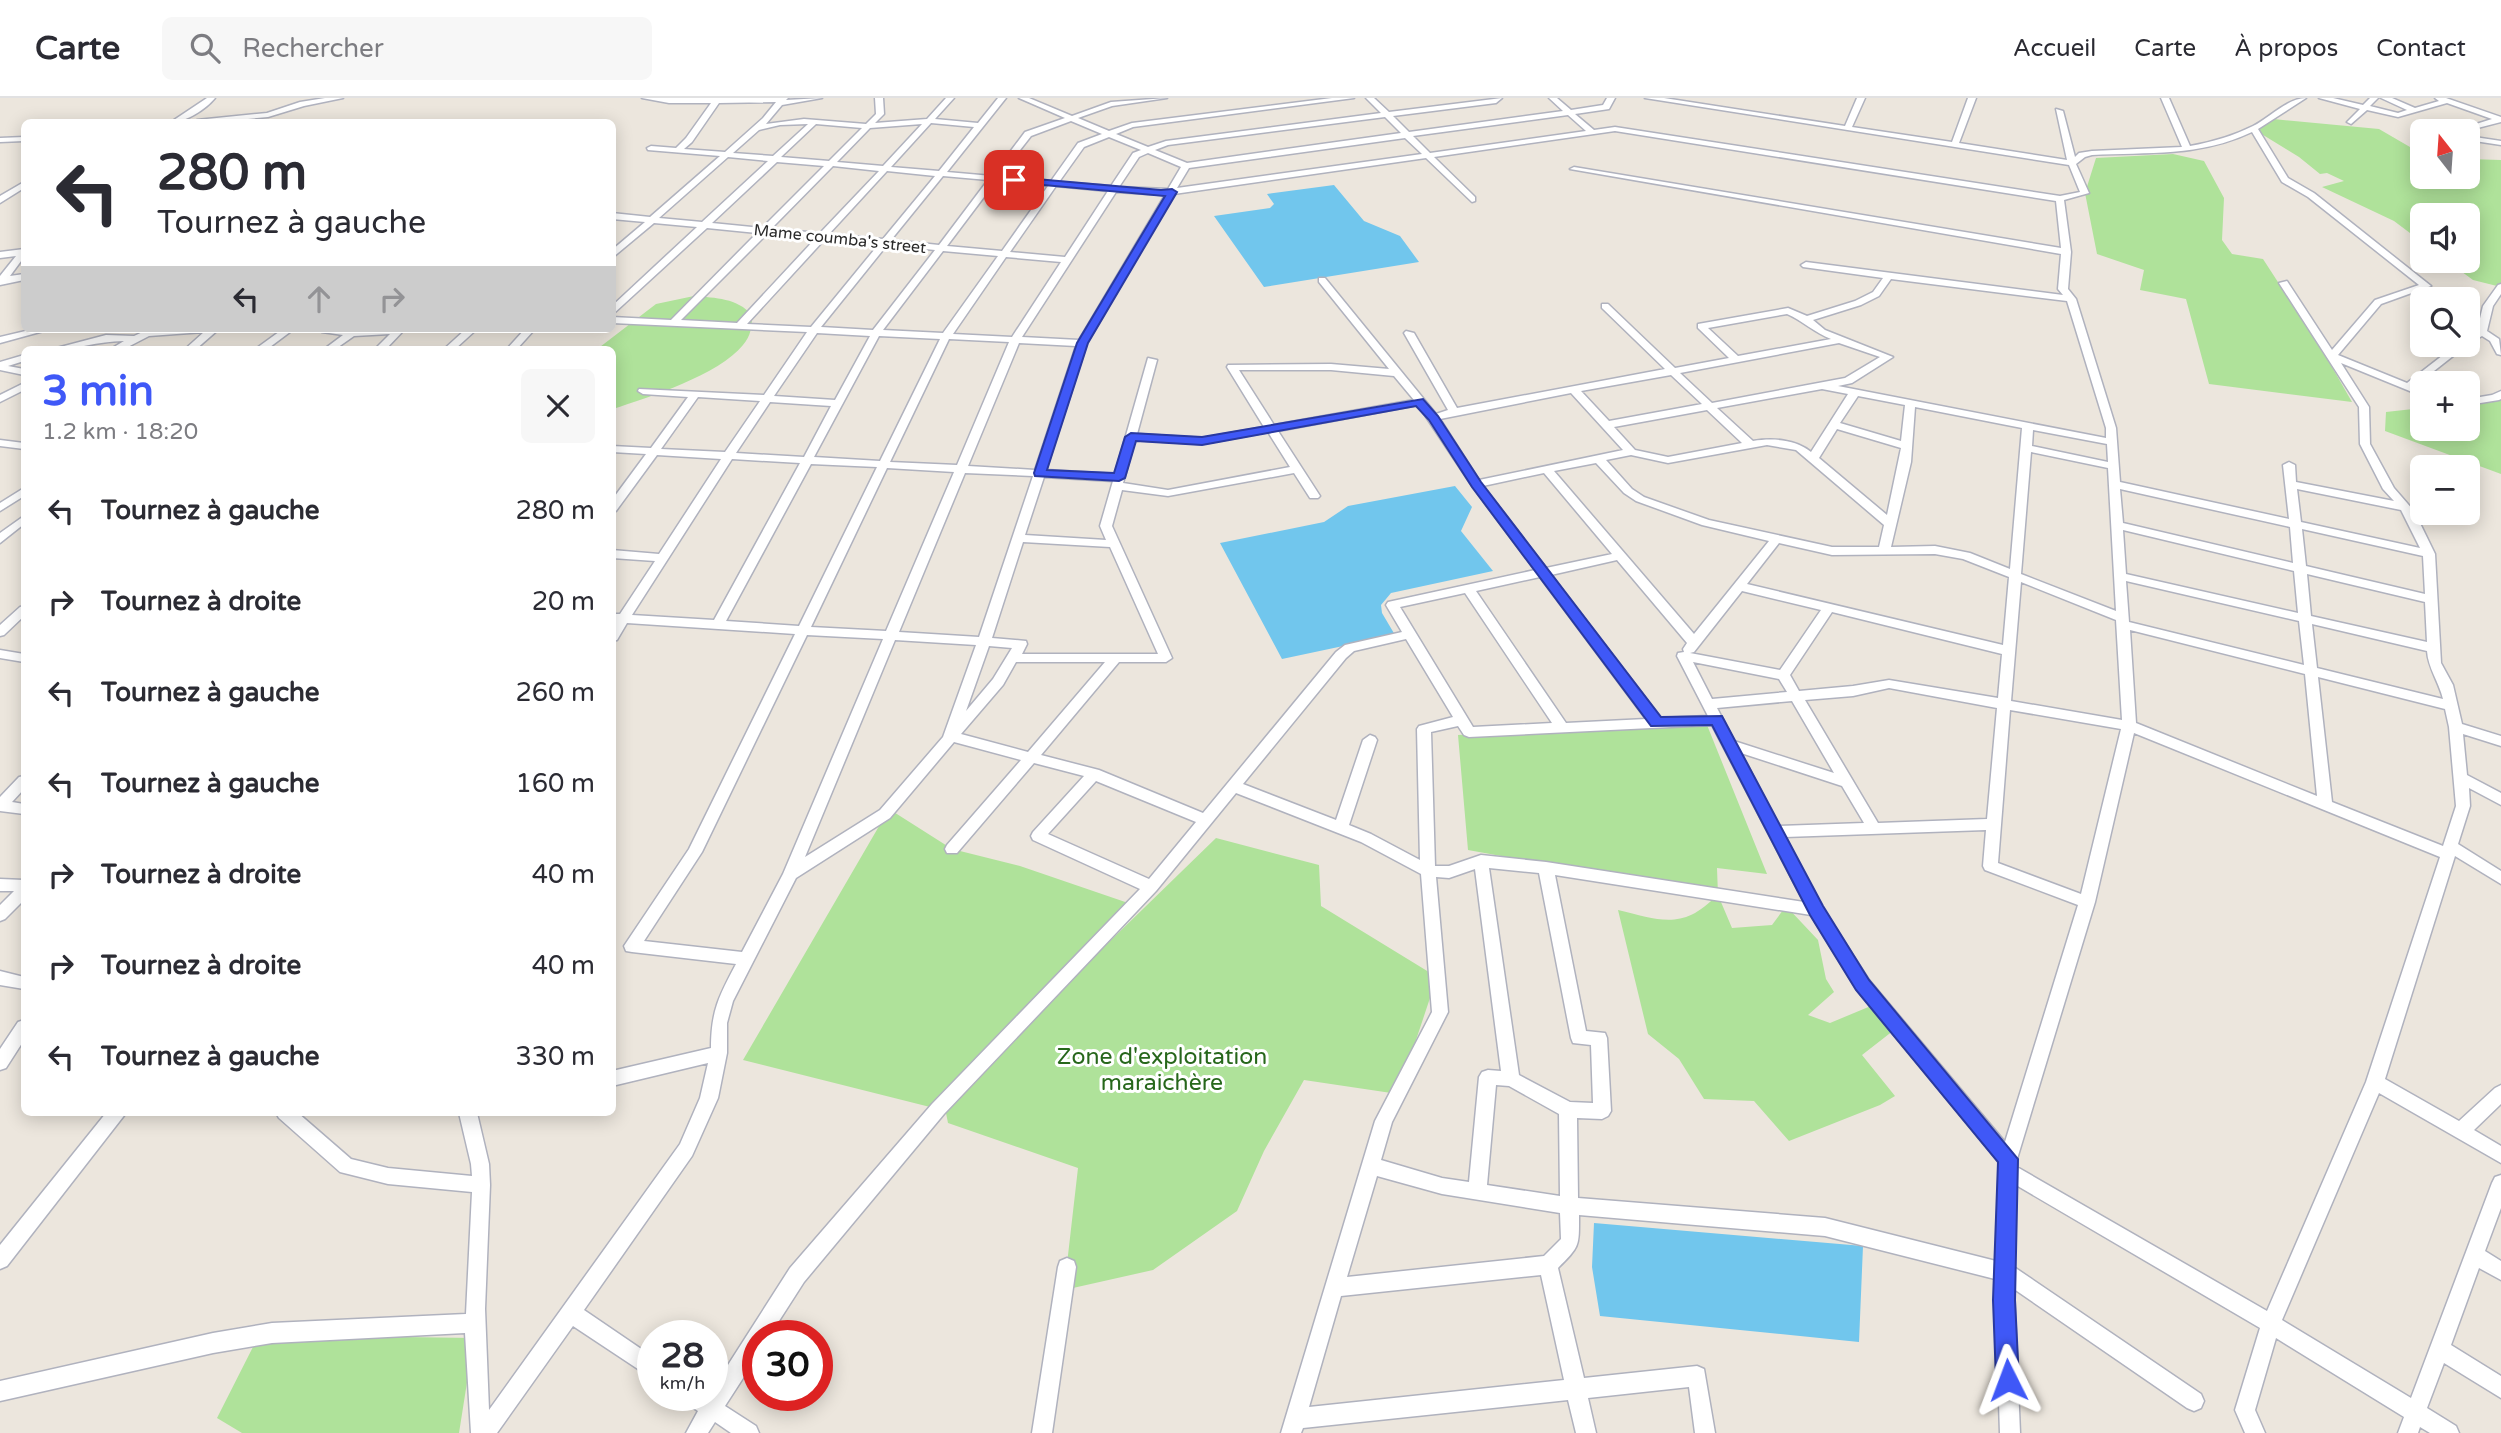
<!DOCTYPE html>
<html lang="fr">
<meta charset="utf-8">
<style>
:root{--surface:#fff;--page:#f7f7f7;--text:#2b2b33;--muted:#7c7c81;--line:#e1e1e2;--accent:#3f58f7}
body{margin:0;font-family:"Varela Round",sans-serif;background:var(--page);color:var(--text);height:100vh;display:flex;flex-direction:column;font-size:26px;white-space:nowrap}
*{box-sizing:border-box;margin:0}
p{font-size:23px;color:var(--muted)}
.icon{flex:none;width:38px;height:38px;fill:none;stroke:currentColor;stroke-width:2;stroke-linecap:round;stroke-linejoin:round}
.map{position:relative;flex:1;overflow:hidden}
.details{position:absolute;left:21px;top:248px;width:595px;height:770px;display:flex;flex-direction:column;background:var(--surface);border-radius:10px;box-shadow:0 4px 18px #0003}
.details>*{flex:none}
.guide{position:absolute;left:21px;top:21px;width:595px;height:214px;border-radius:10px;box-shadow:0 4px 18px #0003;background:#fff;color:var(--text);overflow:hidden}
.needle{width:46px;rotate:343deg}
.tools{position:absolute;left:2410px;top:21px;display:grid;gap:14px}
.tools a{display:grid;place-items:center;width:70px;height:70px;border-radius:10px;background:var(--surface);box-shadow:0 4px 18px #0003;font-size:35px}
.speed{position:absolute;left:637px;top:1222px;display:flex;gap:14px;font-size:35px;font-weight:700;text-align:center}
.speed>*{display:grid;place-content:center;width:91px;height:91px;border-radius:50%;background:var(--surface);box-shadow:0 4px 18px #0003;line-height:1}
.speed small{font-size:18px;font-weight:400}
.speed .limit{border:10px solid #d22;background:#fff;color:#111}
.pin{position:absolute;display:grid;place-items:center;width:60px;height:60px;color:#fff;margin:-30px;border-radius:14px;box-shadow:0 4px 10px #0006}
.me{position:absolute;width:77px;margin:-38px;rotate:357deg;stroke-linejoin:round;filter:drop-shadow(0 0 5px #0008)}
.turn{display:flex;align-items:center;gap:24px;height:147px;padding:0 21px;font-size:32px}
.turn .icon{width:91px;height:91px;stroke-width:2.5}
.turn b{display:block;font-size:49px;line-height:60px}
.lanes{display:flex;align-items:center;height:66px;padding:0 21px;background:#0003;justify-content:center;gap:35px;direction:ltr}
.lanes .off{opacity:.35}
.round{display:grid;place-items:center;flex:none;width:74px;height:74px;border-radius:10px;background:var(--page)}
.summary{display:flex;align-items:center;justify-content:space-between;height:119px;padding:0 21px}
h1{font-size:42px;font-weight:800;line-height:52px;color:var(--accent)}
ul{padding:0;list-style:none}
li{display:flex;align-items:center;gap:21px;height:91px;padding:0 21px}
li div{flex:1}
li b{display:block;font-size:26px}
li em{font-style:normal}
header{display:flex;align-items:center;gap:42px;box-sizing:border-box;height:98px;padding:0 35px;background:var(--surface);border-bottom:2px solid var(--line)}
header strong{font-size:33px}
nav{display:flex;gap:38px;margin-inline-start:auto;font-size:24px}
.search{width:490px;height:63px;background:var(--page);display:flex;align-items:center;gap:18px;box-sizing:border-box;padding:0 24px;border-radius:10px;color:var(--muted);font-size:26px}
.map>svg:first-child{display:block}
.green{fill:#afe29a}
.water{fill:#71c6ed}
.lines{fill:none;stroke-linecap:round;stroke-linejoin:round}
.street-casing{stroke:#b0b2be;stroke-width:3}
.street{fill:#fff;fill-rule:evenodd}
.route{fill:#3f58f7;stroke:#2939a1;stroke-width:2}
.labels{text-anchor:middle;stroke-width:6;stroke-linejoin:round;paint-order:stroke}
.far-street-label{font-size:16px;fill:#2a2a2a;stroke:#fff}
.near-park-label{font-size:23px;fill:#27671b;stroke:#fff}
</style>
<header>
<strong>Carte</strong>
<div class="search"><svg class="icon" aria-label="search" viewBox="0 0 24 24"><circle cx="10" cy="10" r="6"/><path d="M15 15l6 6"/></svg>Rechercher</div>
<nav><a>Accueil</a><a>Carte</a><a>À propos</a><a>Contact</a></nav>
</header>
<div class="map">
<svg width="2501" height="1335" viewBox="0 0 2501 1335">
<rect width="100%" height="100%" fill="#ece6dd"/>
<path class="green" d="M2273,21L2379,31L2422,56V79H2468V61L2501,62V189L2473,182L2447,163H2468V117H2422V144L2394,123L2322,89L2344,83L2327,75L2320,76L2299,59L2255,32Z
M2173,56L2204,63L2224,100L2222,142L2232,156L2263,161L2324,255L2352,304L2209,286L2186,201L2140,192L2144,172L2097,156L2085,95L2096,60Z
M694,198C716,200 737,200 752,217C752,228 751,238 743,247C719,277 649,299 613,311L612,252H596L656,206Z
M2501,300V376L2385,333L2386,314L2422,310V331H2468V304Z
M1705,622L1767,776L1717,770L1718,797L1732,830L1772,827L1786,808L1818,842L1826,881L1834,894L1808,917L1830,925L1878,905L1898,929L1862,957L1895,998L1880,1007L1789,1043L1754,1003L1704,1001L1679,961L1648,936L1618,812C1660,822 1683,833 1717,797L1468,752L1458,637Z
M889,711L952,751L1020,768L1134,807L966,983L1216,740L1319,767L1321,808L1437,879L1398,996L1304,982L1264,1053L1237,1113L1153,1172L1064,1192L1078,1070L948,1025L944,1005L938,1011L743,962Z
M259,1237L474,1240L459,1335H242L217,1320Z"/>
<path class="water" d="M1334,87L1364,123L1400,138L1419,164L1264,189L1214,118L1270,110L1274,106L1267,96Z
M1455,388L1472,409L1461,433L1493,473L1391,495L1381,507L1382,515L1395,537L1282,561L1220,445L1324,424L1348,408Z
M1594,1125L1863,1148L1859,1244L1600,1218L1592,1169Z"/>
<g class="lines">
<defs>
<path id="street" d="M207,0H215C206,11 185,25 171,24Z
M325,0H343L304,8L268,19L215,24H193L197,22L267,15L300,4Z
M642,0H788L786,2L822,0L782,7L766,26L804,21L866,26L876,16L875,0H883L884,16L875,25L927,21L946,0H954L935,21L978,25L998,0H1006L947,74L992,78L1025,34L1065,20L1019,0H1029L1072,18L1111,4L1167,0L1112,8L1078,20L1109,33L1132,25L1332,0H1354L1133,29L1116,36L1148,49L1166,43L1381,15L1366,0H1374L1389,14L1502,0L1496,5L1393,18L1409,34L1563,13L1549,0H1557L1571,12L1603,7L1607,0H1615L1609,11L1575,16L1594,32L1615,29L2060,98L2080,94L2069,67L1645,0H1664L1845,28L1857,0H1865L1852,29L1952,44L1968,0H1976L1959,45L2067,62L2056,11L2063,13L2075,59L2079,55L2092,53L2182,49L2161,0H2169L2190,48C2212,44 2233,38 2253,28C2269,20 2288,0 2306,0L2258,31L2288,80L2314,95L2431,188L2381,206L2338,257L2407,285L2456,247H2467L2415,288L2422,291V298L2341,265L2369,309L2370,346L2394,390L2414,413L2435,456L2441,565L2453,587L2462,626L2501,638V648L2463,636L2467,677L2501,695V707L2469,690L2470,708L2458,746L2501,773V786L2455,758L2385,981L2459,1023L2495,990L2501,987V1006L2474,1032L2501,1048V1065L2379,995L2282,1222L2411,1300L2492,1085L2495,1079L2501,1077V1110L2485,1153L2501,1163V1182L2479,1170L2451,1247L2501,1278V1300L2444,1265L2427,1310L2456,1328L2459,1335H2430L2420,1329L2418,1335H2398L2404,1319L2276,1240L2255,1312L2265,1335H2245L2235,1312L2260,1230L2016,1087L2014,1169L2201,1296L2204,1303L2201,1310L2194,1313L2187,1310L2014,1191L2020,1335H2000L1995,1181L1825,1138L1579,1117C1579,1149 1580,1148 1558,1170L1584,1280L1697,1268L1704,1271L1715,1335H1695L1689,1289L1588,1300L1596,1335H1576L1568,1302L1303,1330L1301,1335H1281L1375,1023L1432,914L1421,776L1361,744L1236,695L1156,793L944,1016L804,1184L770,1237H758V1257L725,1308L756,1328L759,1335H731L715,1324L708,1335H686L698,1313L684,1304L681,1297H712V1292L790,1170L932,1006L1140,791L1033,742L1031,738L1033,734L1084,678L1034,665L957,755H947L945,751L947,747L1021,662L954,644L890,720L796,780L733,903L727,925V955L718,1000L692,1058L584,1212L653,1259V1281L573,1228L497,1335H471L465,1235L272,1245L213,1255L0,1303V1283L213,1235L272,1225L466,1216L472,1094L388,1086L340,1074L279,1020L276,1015H298L351,1061L388,1070L472,1078L471,1066L459,1015H477L489,1066L490,1087L485,1211L489,1312L680,1046L700,1000L708,965L612,988V973L711,950C711,913 719,898 736,866L632,854L626,853L624,848L689,751L795,536L627,525L617,542L612,543V528L615,524H612V516H620L655,463L612,460V452L659,456L721,361L657,357L616,413L612,414V402L646,356L612,354V348L651,350L688,299L643,296L638,293L639,291L764,297L807,234L612,225V219L671,222L757,135L707,130L612,217V208L697,129L654,125L612,160V152L645,124L612,121V115L650,119L720,58L648,52L647,50L651,48L676,50L686,40L711,5H669ZM776,4L763,20L725,54L684,51L692,44L719,5ZM1568,17L1586,33L1430,55L1413,38ZM1385,19L1401,35L1187,65L1155,52L1168,47ZM1071,23L1102,36L1078,45L1051,83L1000,78L1031,38ZM931,25L974,29L939,73L891,69ZM808,26L773,58L733,55L759,32L780,27ZM816,26L862,30L829,63L781,59ZM922,26L883,68L837,64L870,30ZM1615,33L2056,103L2061,150L1574,69L1570,71L2061,156L2058,191L2063,197L1806,164L1801,167L1803,169L1883,180L1873,194L1855,203L1807,218L1788,210L1698,226V230L1729,260L1675,270L1608,206H1602V210L1665,271L1457,310L1414,235L1406,233L1404,235L1448,312L1436,316L1325,180H1319V184L1389,271L1331,266L1228,267L1227,269L1264,329L1202,340L1137,336L1157,262L1148,260L1115,376L1046,372L1087,245L1174,96L1426,60L1472,104L1475,103V99L1434,59ZM2252,34L2282,84L2308,99L2419,187L2375,202L2332,252L2287,183L2279,185L2359,309L2360,346L2383,391L2394,403L2296,384L2295,367L2289,364L2283,367L2289,421L2120,384L2116,330L2076,201L2068,191L2071,154L2064,102L2089,95L2076,66L2085,59L2092,57C2148,54 2200,59 2252,34ZM1109,39L1141,52L1133,55L1111,88L1059,84L1084,49ZM1405,40L1422,56L1177,90L1189,70ZM1148,55L1181,69L1168,91L1119,89L1139,59ZM728,59L768,63L702,124L659,120ZM777,64L824,68L762,130L712,125ZM833,68L879,73L820,135L771,131ZM887,73L935,78L883,141L829,136ZM943,78L988,82L939,147L891,142ZM996,83L1048,88L1002,153L947,148ZM1056,88L1108,93L1065,159L1010,154ZM1116,94L1165,97L1079,242L1022,239ZM767,136L816,140L737,225L681,222ZM825,141L879,146L811,229L747,226ZM887,147L935,152L873,232L821,229ZM943,153L998,158L943,235L883,232ZM1006,159L1061,164L1012,239L953,236ZM1891,181L2067,203L2106,330V340L1838,288L1852,285L1893,259L1825,232L1813,222L1861,207L1879,198ZM1787,216C1803,223 1815,235 1831,241L1738,258L1708,230ZM817,235L870,238L835,302L774,298ZM879,238L940,241L880,363L814,359ZM949,241L1009,244L957,367L890,364ZM1019,245L1076,248L1035,372L968,368ZM1839,245L1880,259L1845,280L1712,305L1680,275ZM1239,272H1331L1394,278L1414,302L1274,327ZM1671,277L1702,306L1609,323L1581,293ZM1822,291L1848,296L1811,354C1796,341 1772,340 1753,343L1717,310ZM1571,295L1623,352L1479,382L1440,321ZM1858,298L1905,307L1901,343L1840,325ZM698,299L760,303L725,354L661,351ZM770,304L831,308L804,359L736,355ZM1418,307L1472,388L1535,472L1388,504L1386,507L1402,534L1345,547L1336,554L1203,715L1099,672L1041,657L1119,564H1166L1172,560L1112,428L1122,392L1168,398L1294,375L1310,400H1318L1320,398L1278,333ZM1915,309L2022,330L2010,471L1970,455L1935,448L1891,449L1911,364ZM1707,312L1742,345L1668,359L1635,352L1614,329ZM1837,331L1901,350L1887,417L1819,360ZM2033,332L2107,346L2108,364L2032,348ZM1268,334L1290,369L1168,392L1123,385L1135,342L1202,346ZM1767,347L1796,352L1884,427L1879,449H1832L1709,422L1644,399L1632,391L1606,362L1631,357L1668,365ZM2031,354L2108,370L2116,513L2021,476ZM732,361L800,365L714,522L632,517ZM1596,365L1624,395L1636,403L1702,427L1769,443L1694,536L1554,373ZM811,366L877,369L799,528L726,523ZM887,370L954,374L886,533L811,529ZM965,375L1033,378L979,539L899,534ZM1544,375L1612,456L1546,470L1483,388ZM1044,379L1113,383L1100,428L1106,442L1025,437ZM2120,391L2290,429L2293,465L2123,425ZM2297,391L2401,412L2420,450L2301,424ZM2302,431L2423,458L2425,496L2306,468ZM2123,432L2294,473L2298,515L2126,476ZM1023,444L1110,449L1158,556H1022L1027,546L1026,543L992,540ZM1779,445L1832,457L1935,456L1963,461L2009,479L2003,547L1747,486ZM1617,462L1687,545L1683,551L1684,554L1678,555L1677,558L1708,618L1661,620L1551,477ZM2307,476L2425,504L2427,544L2311,518ZM1540,479L1646,621L1566,625L1476,493ZM2126,483L2299,523L2304,567L2129,524ZM2021,484L2116,522L2122,622L2011,603ZM1742,493L1821,512L1780,572L1690,555L1694,554ZM1465,495L1552,625L1473,629L1400,509ZM1832,514L2002,556L1998,600L1889,582L1853,588L1799,593L1790,577ZM2312,526L2427,553C2428,570 2439,584 2443,601L2317,570ZM2130,532L2305,576L2317,698L2136,625ZM807,537L883,541L783,776L742,854L644,843L702,754ZM1406,541L1453,619L1419,628L1417,631L1420,762L1371,736L1349,727L1377,642L1375,639L1370,637L1363,642L1336,722L1243,686L1346,560L1354,553ZM895,542L976,547L943,639L880,712L805,759ZM989,548L1012,550L993,581L966,613ZM1016,564H1105L1028,654L961,636L1003,587ZM1693,564L1779,581L1787,594L1712,601ZM2318,579L2445,611L2449,629L2456,708L2443,748L2332,704ZM1889,590L1997,610L1987,721L1878,725L1805,602L1853,598ZM1792,603L1834,675L1734,643L1717,610ZM2010,612L2121,631L2081,796L1998,765ZM1712,627L1804,804L1546,764L1481,757L1449,768H1435L1431,634L1458,628L1464,637L1469,639ZM2134,635L2440,759L2366,984L2267,1213L2017,1069V1061L2095,804ZM1741,655L1842,688L1864,725L1779,728ZM1096,683L1196,724L1149,781L1048,736ZM1986,732L1983,768L1985,772L2078,807L2005,1044L1869,882L1821,808L1785,739ZM1489,770L1539,775L1571,940L1573,945L1591,947L1593,1005L1570,1004L1519,977ZM1475,771L1501,973L1488,972L1482,974L1479,979L1469,1084L1442,1080L1381,1062L1392,1024L1448,914L1436,779L1449,780ZM1555,777L1811,817L1857,892L1999,1064L1996,1163L1825,1120L1578,1100L1577,1020L1602,1021L1608,1018L1611,1013L1607,940L1605,935L1586,933ZM1496,987L1509,988L1559,1016L1560,1098L1487,1087ZM1377,1078L1442,1096L1560,1115L1561,1141L1544,1158L1347,1179ZM1541,1177L1564,1282L1309,1309L1341,1198Z
M2319,0H2333L2363,7L2370,0H2378L2370,8L2398,15L2407,12L2381,0H2392L2415,10L2439,3L2435,0H2446L2501,19V24L2466,33H2454L2492,21L2447,5L2398,19L2367,12L2351,26L2347,24L2360,11Z
M2468,38L2501,43V47L2468,42Z
M24,39V43L0,44V40Z
M24,84V90L0,105V98Z
M24,151V159L10,178L24,176V182L0,187V178L16,158L0,160V154Z
M2501,186V196L2493,208L2487,233L2499,241L2501,257L2497,256L2490,243L2482,238L2468,246V239L2477,233L2483,208L2498,187Z
M34,231H51L0,245V239Z
M165,231H219L195,252H184L204,234L149,238L122,252H109L124,243C98,243 75,252 49,252L106,237L134,238L147,232Z
M283,231H294L266,252H254Z
M317,231H405L385,252H374L390,236L354,238L334,252H323L343,237L322,234Z
M466,231H477L454,252H443Z
M525,231H535L516,252H506Z
M24,257V263L8,268L24,271V277L0,272V264Z
M24,285V292L0,304V297Z
M2501,293V301L2499,302L2468,307V301L2492,297Z
M0,342L24,345V351L0,348Z
M24,390V398L0,413V405Z
M24,418V426L0,445V435Z
M24,508V518L4,537L0,538V527L20,509Z
M0,552L24,556V564L0,560Z
M24,678V691L12,704L24,706V716L0,713V699L19,679Z
M0,781L24,782V802L5,821L0,823V807L14,793H0Z
M0,873L24,879V891L0,887Z
M24,922V942L6,970L0,972V951L18,924Z
M106,1015H126L7,1168L0,1171V1147Z
M1067,1160L1074,1163L1076,1169L1052,1335H1032L1058,1169L1060,1163Z"/>
</defs>
<use href="#street" class="street-casing"/>
<use href="#street" class="street"/>
</g>
<path class="route" d="M1014,79L1161,92L1172,91L1177,94L1088,245L1047,372L1114,375L1125,339L1131,335L1202,339L1423,301L1438,318L1481,384L1661,619L1722,618L1823,808L1869,882L2018,1061L2015,1202L2019,1282L2016,1290L2008,1293L2000,1290L1996,1282L1993,1202L1998,1064L1856,892L1810,817L1712,627L1651,628L1472,389L1429,322L1416,308L1202,347L1136,343L1125,380L1119,383L1035,378L1034,375L1077,245L1165,98L1011,84V80Z"/>
<g class="labels">
<g class="far-street-label">
<text transform="translate(840 140) rotate(6)" y="6">Mame coumba's street</text>
</g>
<g class="near-park-label">
<text x="1162" y="966">Zone d'exploitation<tspan x="1162" dy="26">maraichère</tspan></text>
</g>
</g>
</svg>
<div class="tools">
<a><svg class="needle" viewBox="-14 -14 28 28"><path d="M0-13l5 13h-10z" fill="#e53935"/><path d="M0 13l5-13h-10z" fill="#7c7c81"/></svg></a>
<a><svg class="icon" aria-label="sound" viewBox="0 0 24 24"><path d="M4 9h4l5-4v14l-5-4H4zM17 9q2 3 0 6"/></svg></a>
<a><svg class="icon" aria-label="search" viewBox="0 0 24 24"><circle cx="10" cy="10" r="6"/><path d="M15 15l6 6"/></svg></a>
<a>+</a>
<a>−</a>
</div>
<div class="speed"><div>28<small>km/h</small></div><div class="limit">30</div></div>
<div class="pin" style="left:1014px;top:82px;background:#d93025"><svg class="icon" aria-label="arrive" viewBox="0 0 24 24"><path d="M6 21V4h12l-3 4 3 4H6"/></svg></div>
<svg class="me" style="left:2008px;top:1282px" viewBox="-20 -20 40 40"><path d="M0-17L14 15 0 8-14 15z" fill="#3f58f7" stroke="#fff" stroke-width="4"/></svg>
<div class="guide">
<div class="turn"><svg class="icon" aria-label="left" viewBox="0 0 24 24"><path d="M17 20v-9H6M10 6l-5 5 5 5"/></svg><div><b>280 m</b>Tournez à gauche</div></div>
<div class="lanes"><svg class="icon" aria-label="left" viewBox="0 0 24 24"><path d="M17 20v-9H6M10 6l-5 5 5 5"/></svg><svg class="icon off" aria-label="ahead" viewBox="0 0 24 24"><path d="M12 20V5M6 11l6-6 6 6"/></svg><svg class="icon off" aria-label="right" viewBox="0 0 24 24"><path d="M7 20v-9h11M14 6l5 5-5 5"/></svg></div>
</div>
<section class="details">
<div class="summary"><div><h1>3 min</h1><p>1.2 km · 18:20</p></div><a class="round"><svg class="icon" aria-label="close" viewBox="0 0 24 24"><path d="M6 6l12 12M18 6L6 18"/></svg></a></div>
<ul>
<li><svg class="icon" aria-label="left" viewBox="0 0 24 24"><path d="M17 20v-9H6M10 6l-5 5 5 5"/></svg><div><b>Tournez à gauche</b></div><em>280 m</em></li>
<li><svg class="icon" aria-label="right" viewBox="0 0 24 24"><path d="M7 20v-9h11M14 6l5 5-5 5"/></svg><div><b>Tournez à droite</b></div><em>20 m</em></li>
<li><svg class="icon" aria-label="left" viewBox="0 0 24 24"><path d="M17 20v-9H6M10 6l-5 5 5 5"/></svg><div><b>Tournez à gauche</b></div><em>260 m</em></li>
<li><svg class="icon" aria-label="left" viewBox="0 0 24 24"><path d="M17 20v-9H6M10 6l-5 5 5 5"/></svg><div><b>Tournez à gauche</b></div><em>160 m</em></li>
<li><svg class="icon" aria-label="right" viewBox="0 0 24 24"><path d="M7 20v-9h11M14 6l5 5-5 5"/></svg><div><b>Tournez à droite</b></div><em>40 m</em></li>
<li><svg class="icon" aria-label="right" viewBox="0 0 24 24"><path d="M7 20v-9h11M14 6l5 5-5 5"/></svg><div><b>Tournez à droite</b></div><em>40 m</em></li>
<li><svg class="icon" aria-label="left" viewBox="0 0 24 24"><path d="M17 20v-9H6M10 6l-5 5 5 5"/></svg><div><b>Tournez à gauche</b></div><em>330 m</em></li>
</ul>
</section>
</div>
